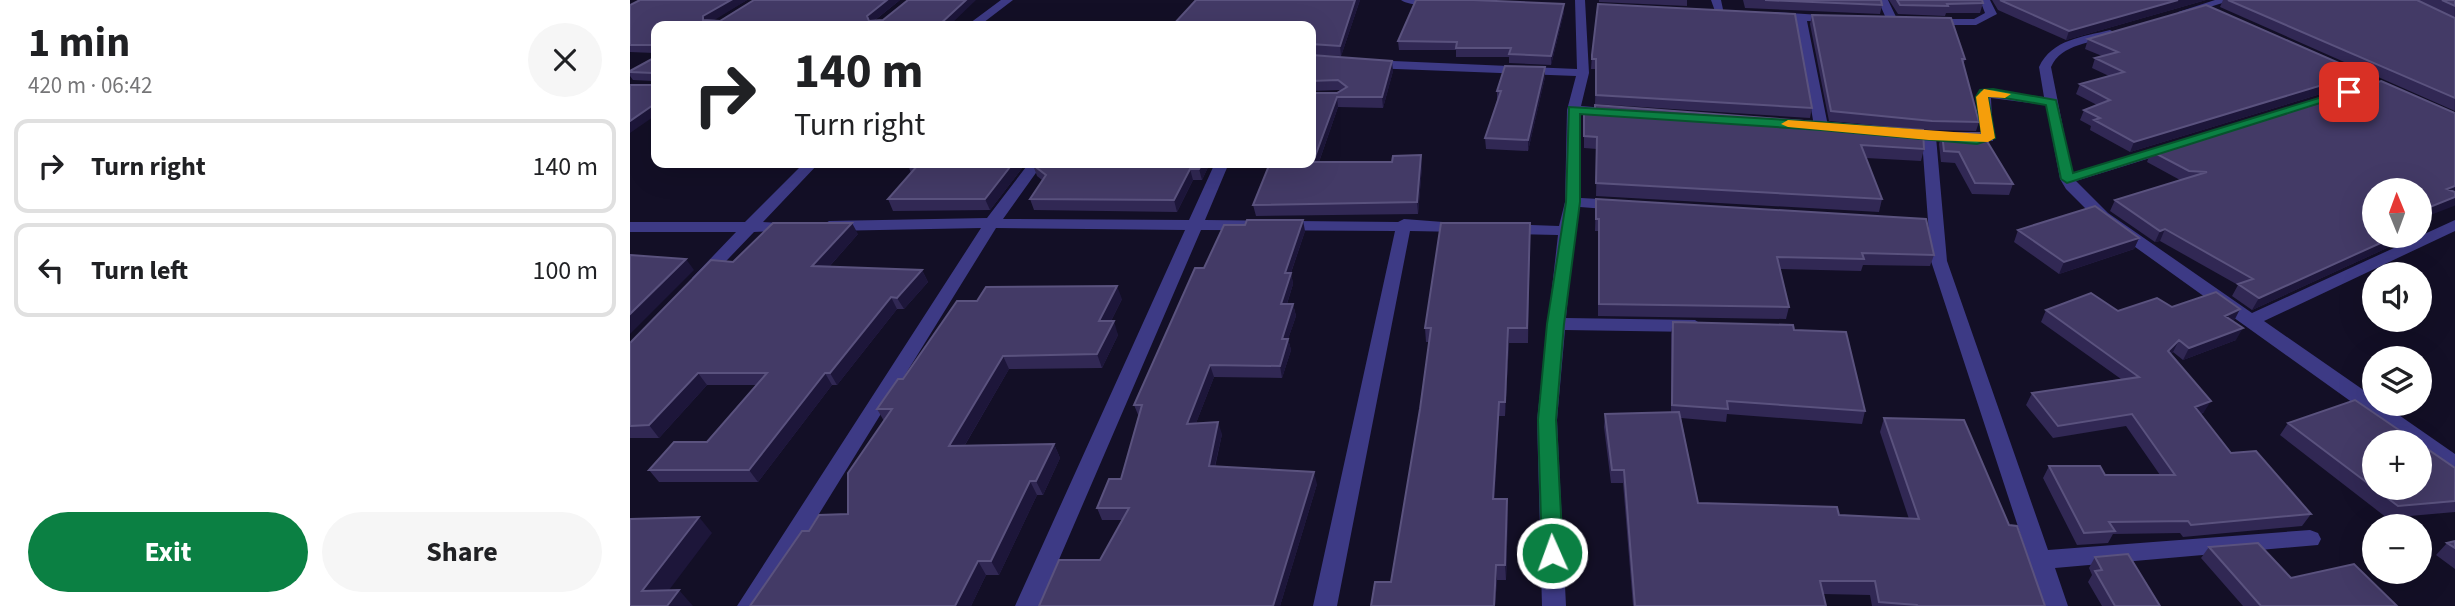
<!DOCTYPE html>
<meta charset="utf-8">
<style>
:root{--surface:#fff;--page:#f6f6f6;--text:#202124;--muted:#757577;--line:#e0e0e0;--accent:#0b8043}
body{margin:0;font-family:"Source Sans 3",sans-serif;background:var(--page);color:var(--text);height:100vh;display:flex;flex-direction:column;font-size:26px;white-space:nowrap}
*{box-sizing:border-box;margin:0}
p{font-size:23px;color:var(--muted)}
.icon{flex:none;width:38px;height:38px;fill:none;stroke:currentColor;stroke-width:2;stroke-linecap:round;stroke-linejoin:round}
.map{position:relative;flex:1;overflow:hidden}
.side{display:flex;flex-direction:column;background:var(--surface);width:630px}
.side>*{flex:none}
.guide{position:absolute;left:21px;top:21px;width:665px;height:147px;border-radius:14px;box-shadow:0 7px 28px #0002;background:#fff;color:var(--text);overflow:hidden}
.needle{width:46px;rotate:359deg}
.tools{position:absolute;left:1732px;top:178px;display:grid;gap:14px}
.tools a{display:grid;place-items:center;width:70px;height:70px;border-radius:50%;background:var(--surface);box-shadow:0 7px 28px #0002;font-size:35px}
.pin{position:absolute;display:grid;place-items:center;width:60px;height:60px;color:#fff;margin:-30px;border-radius:14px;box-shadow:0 4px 10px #0006}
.me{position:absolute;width:77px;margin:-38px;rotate:358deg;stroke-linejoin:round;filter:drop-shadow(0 0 5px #0008)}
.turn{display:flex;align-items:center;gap:24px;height:147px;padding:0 28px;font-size:32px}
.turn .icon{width:91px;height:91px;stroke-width:2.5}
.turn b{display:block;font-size:49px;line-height:60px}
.round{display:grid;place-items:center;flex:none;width:74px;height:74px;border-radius:37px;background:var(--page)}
.headline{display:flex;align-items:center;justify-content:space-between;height:119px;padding:0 28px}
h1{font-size:42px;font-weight:700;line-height:52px}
.primary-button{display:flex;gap:14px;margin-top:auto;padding:14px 28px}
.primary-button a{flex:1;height:80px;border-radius:42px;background:var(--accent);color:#fff;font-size:28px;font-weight:700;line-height:80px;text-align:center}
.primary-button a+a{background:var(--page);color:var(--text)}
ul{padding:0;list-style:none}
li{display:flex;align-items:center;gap:21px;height:94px;margin:0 14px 10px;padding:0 14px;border:4px solid var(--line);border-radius:14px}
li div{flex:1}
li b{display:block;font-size:26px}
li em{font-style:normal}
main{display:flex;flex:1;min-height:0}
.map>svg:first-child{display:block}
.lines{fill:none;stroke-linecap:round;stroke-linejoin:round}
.minor{fill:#3d3a85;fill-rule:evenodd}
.wall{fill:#312854}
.shaded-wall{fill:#1d163a}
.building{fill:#433a66;stroke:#5a527e;stroke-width:2}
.route{fill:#0b8043;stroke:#07532c;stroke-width:2}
.slow{fill:#f59e0b}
</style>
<main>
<section class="side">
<div class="headline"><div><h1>1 min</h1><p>420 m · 06:42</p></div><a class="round"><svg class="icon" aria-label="close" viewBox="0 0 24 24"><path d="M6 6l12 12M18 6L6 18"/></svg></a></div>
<ul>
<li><svg class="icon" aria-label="right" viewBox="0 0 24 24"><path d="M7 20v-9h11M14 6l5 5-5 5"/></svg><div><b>Turn right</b></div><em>140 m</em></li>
<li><svg class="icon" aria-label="left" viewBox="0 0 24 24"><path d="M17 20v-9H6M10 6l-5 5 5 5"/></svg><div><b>Turn left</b></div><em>100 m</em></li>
</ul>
<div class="primary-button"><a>Exit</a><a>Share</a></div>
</section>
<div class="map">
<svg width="1825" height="606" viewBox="0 0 1825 606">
<rect width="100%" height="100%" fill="#130f26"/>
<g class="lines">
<path class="minor" d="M371,0H383L349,26H336Z
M771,0H812V1C803,7 780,6 771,0Z
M945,0H955L959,73L951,106L975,108L982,112L975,116L951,114V198L988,200L996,205L988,210L950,207L944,231L936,318L1065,320L1074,326L1065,332L935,330L927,420L936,606H912L907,420L928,235L878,234L870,229L878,224L929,226L935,202L937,110L946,76L740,68L734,64L740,60L947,69Z
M1081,0H1091L1094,14H1086Z
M1248,0H1258L1268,21L1266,23H1258Z
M1350,0H1360L1367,14L1346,25H1300L1294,22L1300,19H1344L1355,13Z
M1585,0H1602L1554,15L1548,12Z
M1143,12L1206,16L1212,19L1206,22L1177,21L1198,126L1196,129L1191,130L1184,126L1166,20L1139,17L1137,15Z
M1480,30L1484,32V36C1463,42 1431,44 1421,67L1442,173L1541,143L1548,147L1546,150L1446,181L1478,213L1622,313L1825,220V231L1634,321L1745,398V404H1753L1825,454V473L1790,451V443H1779L1466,219L1436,189L1430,179L1416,105L1361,98L1363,141L1329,142V136L1351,134L1349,90L1414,97L1409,67C1422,39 1453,37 1480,30Z
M1707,63L1770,90L1771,93L1765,97L1760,96L1703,70V64Z
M1272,130L1299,133L1306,137L1317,261L1418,550L1680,530L1688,533L1691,539L1688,545L1425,568L1438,606H1414L1301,261L1292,140L1267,137L1265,134Z
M174,163H189L133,222L167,224L169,227L167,230L124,232L76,282L70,283L62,278L106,232H0V222H115Z
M399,163H413L373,219L559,220L585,163H599L575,220L768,222L774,219L839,224L841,227L833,232L780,231L707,606H683L765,231L571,230L409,606H385L555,230L366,228L132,606H107L351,228L199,231L191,226L199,221L357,218Z"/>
</g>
<path class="wall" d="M117,0L83,20L90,21L270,0L244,21L319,26H26V115L23,81L3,80L0,76V71L22,59L24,53L0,52V5Z
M730,0L711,56L681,55L763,71L753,108L708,107L689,162L792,166L788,214L626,216L623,205L707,93L710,91L709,90L681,91V26Z
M969,0H1057V6L969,2Z
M1113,0H1251L1252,5L1250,14L1115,8Z
M1259,0H1352L1353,3L1350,13H1316L1315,16L1268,14Z
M1362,0H1576L1436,40L1368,10Z
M1593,0H1825V111L1590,7Z
M934,12L921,65L879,63V57H826V50H769L768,41Z
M1182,15L1335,59L1333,66L1349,122L1346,131L1299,130L1199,121L1180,24Z
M1458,39L1732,73L1727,83L1500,152L1460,130L1461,126L1450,120L1454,110L1467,105L1446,94L1450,84L1479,76L1462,68L1465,58L1472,56L1455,49Z
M962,55L1182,108L1180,118L965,104L966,69H961Z
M915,67V77L898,151L856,149L855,138L867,101V91Z
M954,110L1294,149L1291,161L1236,158L1252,199L1249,212L966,196L967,149L954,148Z
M1825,113V204L1824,206L1745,191L1783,236L1622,310L1602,296L1608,285L1530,241L1525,242L1480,211L1485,200L1550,180L1517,162L1521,151Z
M1312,133L1383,184L1379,195L1342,194L1325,163L1311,162L1309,144Z
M221,163H396L360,210L263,211L258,199L281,173L278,165H222Z
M404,163H580L572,180H563L547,212L404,210L400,199L412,180L407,176L403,165Z
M966,199L1304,255L1300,266L1233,265L1231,271L1150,269L1159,307L1156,319L968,316V231H965Z
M900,223L898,343H879L875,416H869L864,499L878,514L876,580H867L865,606H741L761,582L790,409L799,342H796L795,328Z
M1388,230L1509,238L1504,249L1429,274L1384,242Z
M675,231L661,273L663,284L657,304H663L666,316L658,339L661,350L652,378L584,377L566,423L592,434L585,467L687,484L650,606H409L470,560L493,520H472L467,508L491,479L509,417L504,405L574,268Z
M228,234L199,267L292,270L298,282L274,309H267L207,385H202L128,482H29L19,470L77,442L126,385H77L29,438H0V343L103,262Z
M492,299L481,321L488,335L472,368L379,369L335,445L424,444L430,458L413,495H407L369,575H356L341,606H120L179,531L218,514L254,421L247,409L273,379Z
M1542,307L1604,321H1602L1606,340L1553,360L1543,352L1541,354L1574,412L1571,414L1601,453L1681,514L1672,526L1553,537L1550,533L1483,534L1478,543L1447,545L1413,478L1419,466L1475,475H1530L1496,426L1423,438L1396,405L1402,393L1491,379L1411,322L1416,310L1488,311Z
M1043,322L1164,330L1235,411L1232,424L1097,414L1096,422L1051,418L1068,503L1209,515L1279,519L1250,432L1254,418L1379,525L1415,606H1242L1240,595L1193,594L1196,606H1003L993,483H981L974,427L975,414L1041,412V334Z
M1658,423L1825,468V512L1757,518L1650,435Z
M1825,541V569L1806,555L1817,543Z
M1579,547L1661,578L1767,606H1613L1571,558Z
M1465,557L1530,606H1472L1458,582L1462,575L1459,568Z"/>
<path class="shaded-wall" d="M101,0H117L78,24L73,20V16Z
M257,0H270L240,24L237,16Z
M336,0H346L319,26H308Z
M725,0H730L711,56L710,46Z
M1548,0H1576L1436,40L1439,31Z
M934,4V12L921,65V56Z
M762,61L763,71L753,108L752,97Z
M915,67V77L898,151V140Z
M1732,73L1727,83L1500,152L1504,142Z
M707,97L708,107L685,173L683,162Z
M26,103V115L0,133V121Z
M791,155L792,166L788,214L787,202Z
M383,163H396L360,210L355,199Z
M572,163H580L572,180L569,169Z
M560,169L563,180L547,212L544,200Z
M1825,186V194L1817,189Z
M1825,197V204L1824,206L1790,219V211Z
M673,220L675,231L657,284L661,273L663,284L653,316L651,304L655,273Z
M222,223L228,234L189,278L182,266Z
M1535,229L1530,241L1525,242L1530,231Z
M1766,236H1783L1622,310L1629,298Z
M1509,238L1504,249L1429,274L1434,262Z
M56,259L64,270L0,334V314Z
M292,270L298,282L274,309L267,298Z
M487,286L492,299L474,335L469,321Z
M261,297L267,309L207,385L200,373Z
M663,304L666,316L658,339L661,350L652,378L650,366L652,339Z
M1610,309L1604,321L1588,328L1595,316Z
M484,321L488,335L472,368L467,354Z
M878,328L879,343L875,416V402Z
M1613,328L1606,340L1553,360L1559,348Z
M1549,340L1543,352L1532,363L1538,351Z
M373,356L379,369L326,460L319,446Z
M580,365L584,377L561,436L557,424Z
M68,373L77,385L29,438L19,425Z
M195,373L202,385L128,482L119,470Z
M1581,401L1574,412L1558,419L1565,407Z
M869,402V416L864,514L863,499Z
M588,422L592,434L582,478L579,466Z
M424,444L430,458L413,495L406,481Z
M684,472L687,484L650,606H643Z
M400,481L407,495L369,575L361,561Z
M877,499L878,514L876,580L875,565Z
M69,517L82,533L27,606L12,591Z
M348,561L356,575L341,606H325Z
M866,565L867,580L865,606H864Z
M49,590L63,606H37Z"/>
<path class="building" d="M10,0H101L73,16V20L90,21L124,0H257L237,16L239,21L253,20L278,0H336L308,26H26V45H0V5Z
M566,0H725L710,46L681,44V26H542Z
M786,0H843L934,4L921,56L879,54L881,48H826L827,42L768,41Z
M1135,0H1251L1252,5Z
M1267,0H1352L1353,3L1317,4L1318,6L1270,5Z
M1370,0H1548L1439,31Z
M1598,0H1787L1825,18V98Z
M1812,0H1825V6Z
M968,4L1165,14L1182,108L966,95V59H962V55Z
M1576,5L1732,73L1504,142L1464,120L1470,118L1454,110L1480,100L1450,84L1494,72L1465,58L1488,52L1458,39Z
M1182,15L1321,18L1335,59H1332L1349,122L1302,121L1201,111Z
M26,51V103L0,121V85H23V73L0,72V71L22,59L24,53Z
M681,55L762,61L752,97H707L683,162H762L763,156L791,155L787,202L623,205L640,163H681V93H707L717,87L708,80L681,81Z
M875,66L915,67L898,140L855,138L871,91H867Z
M1751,81L1825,113V186L1817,189L1825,192V197L1790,211V191H1745V236H1766L1629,298L1608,284L1623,279L1535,229L1530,231L1485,200L1577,172L1559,171L1521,151Z
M965,105L1293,130L1294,149L1231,145L1252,199L966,183L967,137L954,136V110H965Z
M1312,133H1352L1383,184L1345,183L1329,152L1314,151Z
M280,163H383L355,199H258L288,165H278Z
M404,163H572L569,169H560L544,200L400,199L416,175L403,165Z
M966,199L1296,219L1304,255L1232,253L1234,259L1147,257L1159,307L969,304V219H966Z
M1465,206L1509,238L1434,262L1388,230Z
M617,220H673L655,273H661L651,304H663L652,339H658L650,366L580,365L557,424L588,422L579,466L684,472L643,606H409L429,560H470L499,508H467L479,479H491L512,405H504L565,268H574L594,225H615Z
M143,223H222L182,266L292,270L267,298L261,297L200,373H195L119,470H19L44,442H77L137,373H68L19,425L0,426V343L81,260L103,262Z
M811,223H900L897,328H878L875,402H869L863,499H877L875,565H866L864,606H741L745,582H761L790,409L801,328H795Z
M0,255L56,259L0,314Z
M487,286L469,321H484L467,354L373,356L319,446L424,444L406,481H400L361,561H348L325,606H120L172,531H179L189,515L218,514V473L262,409H247L268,379H273L327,301H347L356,287Z
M1586,292L1610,309L1595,316L1613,328L1559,348L1549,340L1538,351L1581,401L1565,407L1601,453L1626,451L1681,514L1561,525L1558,521L1479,522L1485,531L1454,533L1419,466H1470L1475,475H1545L1502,414L1428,426L1402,393L1509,377L1416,310L1461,293L1488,311L1527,298L1542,307Z
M1043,322L1163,325L1164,330L1216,332L1235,411L1097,401L1098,409L1042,405Z
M1725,400L1788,443H1745V488H1790V444L1825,468V501L1768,506L1658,423Z
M1049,412L1068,503L1207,507L1209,515L1289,519L1254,418L1334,420L1379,525L1387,526L1415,606H1288L1287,605L1249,602L1245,581H1190L1196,606H1005L994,470H982L975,414Z
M69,517L12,591L49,590L37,606H0V519Z
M1825,541V548L1817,543Z
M1628,543L1661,578L1724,564L1767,606H1631L1579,547Z
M1498,554L1530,606H1485L1465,571L1472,570L1465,557Z"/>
<path class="route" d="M1363,89L1426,100L1443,173L1715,90L1725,92L1437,183L1431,179L1416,105L1363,96L1358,97L1365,138L1347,144L1191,130L950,114V202L934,324L926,420L933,553L930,559L922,561L915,559L912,553L908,420L917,324L936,202L939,107L1191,122L1347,136L1352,135L1346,97L1350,90Z"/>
<path class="slow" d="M1354,89L1381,94L1375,98L1358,97L1365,138L1358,142L1299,140L1158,127L1151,124L1158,120L1351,134L1346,97Z"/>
</svg>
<div class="tools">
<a><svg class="needle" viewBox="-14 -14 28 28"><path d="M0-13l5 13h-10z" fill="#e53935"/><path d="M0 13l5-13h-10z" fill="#757577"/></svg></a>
<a><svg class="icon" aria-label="sound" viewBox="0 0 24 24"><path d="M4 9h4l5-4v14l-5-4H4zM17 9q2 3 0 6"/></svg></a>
<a><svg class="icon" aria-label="layers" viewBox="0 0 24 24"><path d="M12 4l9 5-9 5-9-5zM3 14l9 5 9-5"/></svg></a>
<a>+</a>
<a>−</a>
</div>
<div class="pin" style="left:1719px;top:92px;background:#d93025"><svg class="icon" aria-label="arrive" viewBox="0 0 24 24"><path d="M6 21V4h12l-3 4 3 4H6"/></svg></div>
<svg class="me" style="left:922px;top:553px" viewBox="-20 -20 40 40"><circle r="17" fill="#0b8043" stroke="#fff" stroke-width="3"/><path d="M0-11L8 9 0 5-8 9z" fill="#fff"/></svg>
<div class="guide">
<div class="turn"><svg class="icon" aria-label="right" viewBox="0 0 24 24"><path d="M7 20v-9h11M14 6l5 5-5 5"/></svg><div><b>140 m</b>Turn right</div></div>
</div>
</div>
</main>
